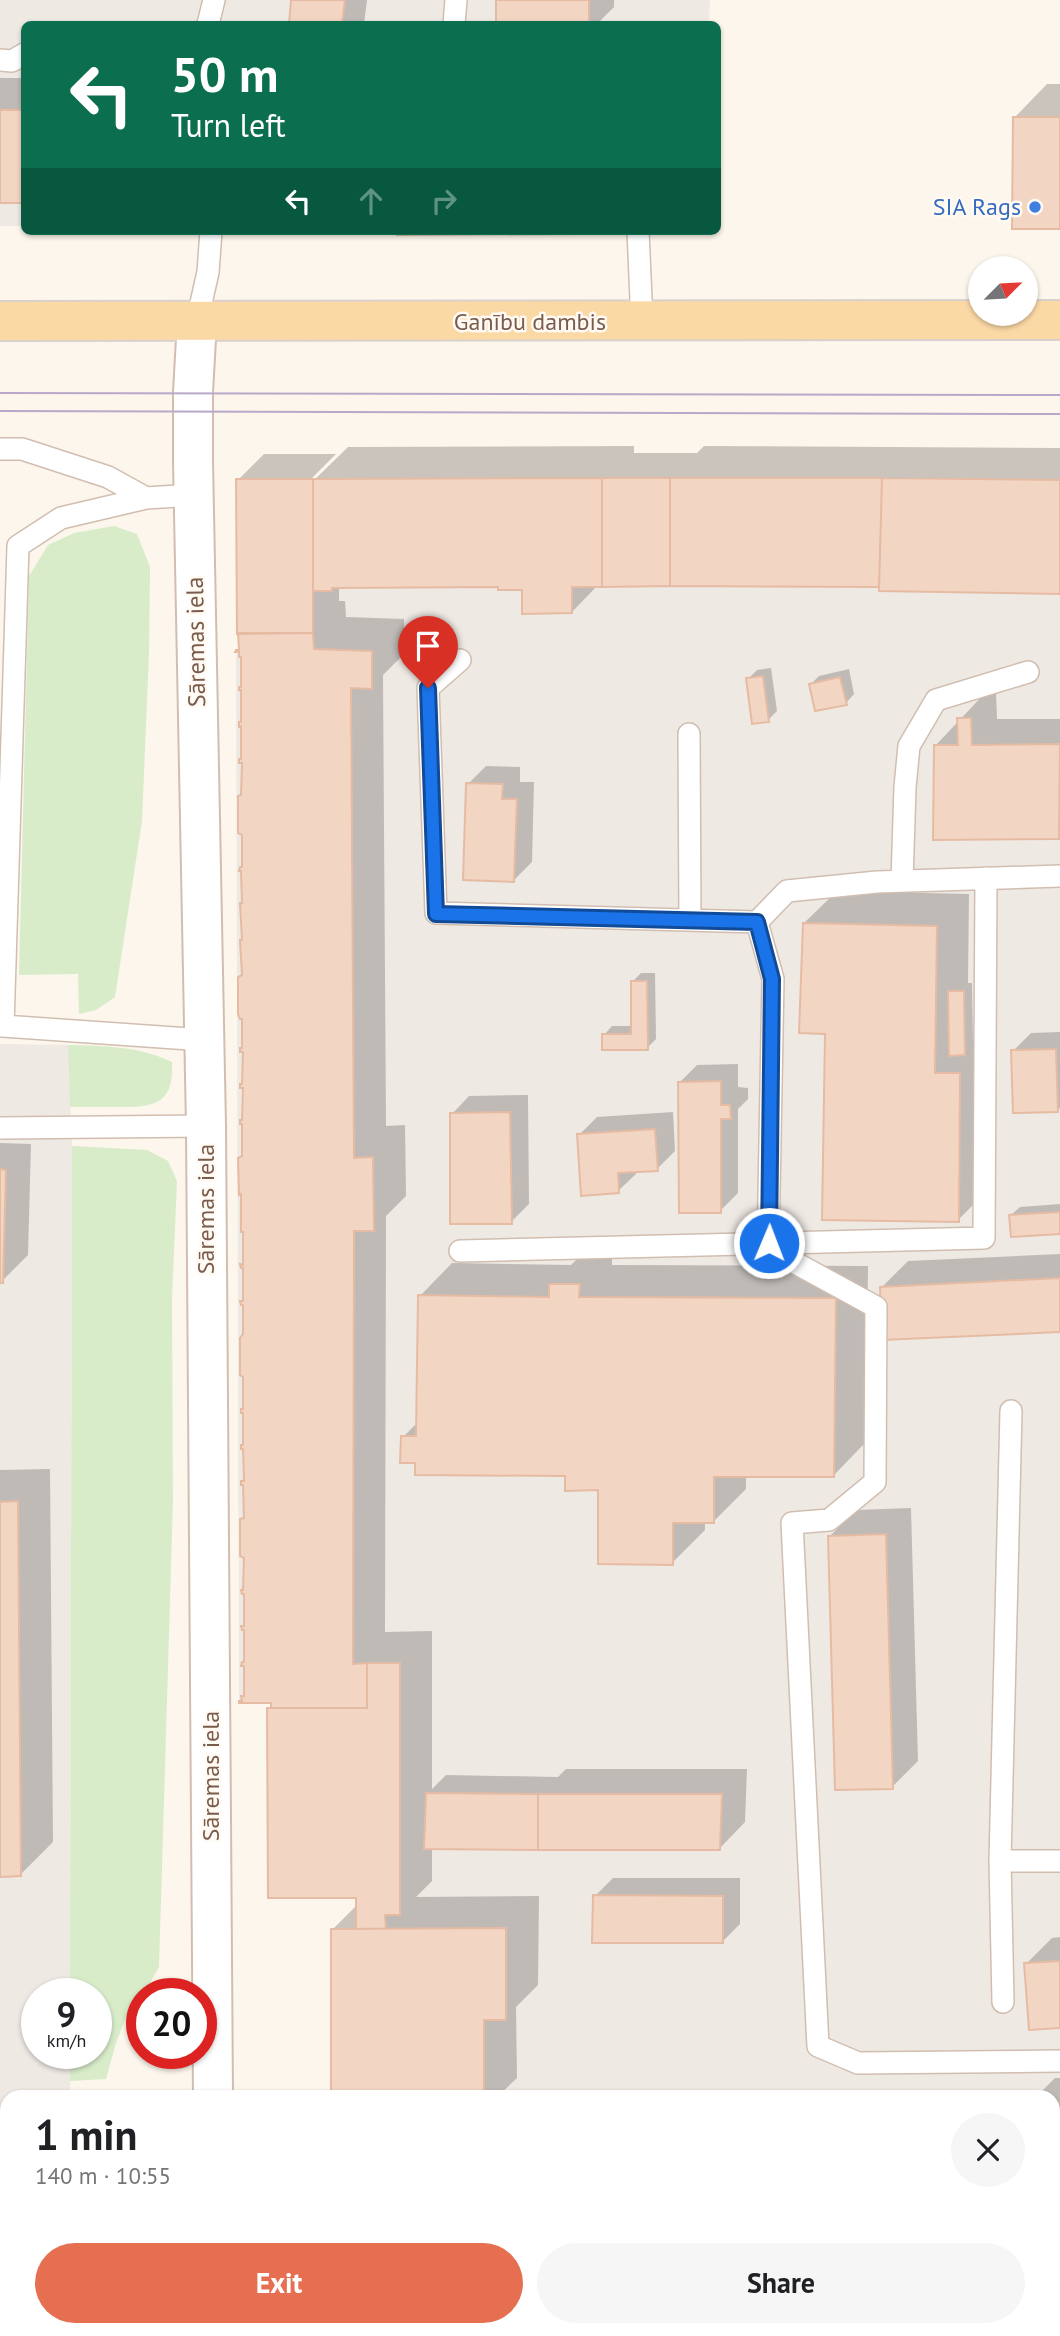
<!DOCTYPE html>
<meta charset="utf-8">
<style>
:root{--surface:#fff;--page:#f6f6f6;--text:#202124;--muted:#757577;--accent:#e76f51}
body{margin:0;font-family:"PT Sans",sans-serif;background:var(--page);color:var(--text);height:100vh;display:flex;flex-direction:column;font-size:26px;white-space:nowrap}
*{box-sizing:border-box;margin:0}
p{font-size:23px;color:var(--muted)}
.icon{flex:none;width:38px;height:38px;fill:none;stroke:currentColor;stroke-width:2;stroke-linecap:round;stroke-linejoin:round}
.map{position:relative;flex:1;overflow:hidden}
.sheet{position:absolute;left:0px;top:2090px;width:1060px;height:247px;display:flex;flex-direction:column;background:var(--surface);border-radius:21px 21px 0 0;box-shadow:0 2px 5px #0004}
.sheet>*{flex:none}
.hud{position:absolute;left:21px;top:21px;width:700px;height:214px;border-radius:10px;box-shadow:0 2px 5px #0004;background:#0b6e4f;color:#fff;overflow:hidden}
.needle{width:46px;rotate:66deg}
.controls{position:absolute;left:968px;top:256px;display:grid;gap:14px}
.controls a{display:grid;place-items:center;width:70px;height:70px;border-radius:50%;background:var(--surface);box-shadow:0 2px 5px #0004;font-size:35px}
.speed{position:absolute;left:21px;top:1978px;display:flex;gap:14px;font-size:35px;font-weight:700;text-align:center}
.speed>*{display:grid;place-content:center;width:91px;height:91px;border-radius:50%;background:var(--surface);box-shadow:0 2px 5px #0004;line-height:1}
.speed small{font-size:18px;font-weight:400}
.speed .limit{border:10px solid #d22;background:#fff;color:#111}
.pin{position:absolute;display:grid;place-items:center;width:60px;height:60px;color:#fff;margin:-72px -30px;border-radius:50% 50% 50% 0;rotate:-45deg;box-shadow:0 0 7px #0007}
.pin .icon{rotate:45deg}
.me{position:absolute;width:77px;margin:-38px;rotate:1deg;stroke-linejoin:round;filter:drop-shadow(0 0 5px #0008)}
.turn{display:flex;align-items:center;gap:24px;height:147px;padding:0 35px;font-size:32px}
.turn .icon{width:91px;height:91px;stroke-width:2.5}
.turn b{display:block;font-size:49px;line-height:60px}
.lanes{display:flex;align-items:center;height:66px;padding:0 35px;background:#0003;justify-content:center;gap:35px;direction:ltr}
.lanes .off{opacity:.35}
.round{display:grid;place-items:center;flex:none;width:74px;height:74px;border-radius:37px;background:var(--page)}
.overview{display:flex;align-items:center;justify-content:space-between;height:119px;padding:0 35px}
h1{font-size:42px;font-weight:700;line-height:52px}
.cta{display:flex;gap:14px;margin-top:auto;padding:14px 35px}
.cta a{flex:1;height:80px;border-radius:42px;background:var(--accent);color:#fff;font-size:28px;font-weight:700;line-height:80px;text-align:center}
.cta a+a{background:var(--page);color:var(--text)}
.map>svg:first-child{display:block}
.industrial{fill:#efe9e4}
.green{fill:#d8ecc9}
.shadow{fill:#0003}
.building{fill:#f3d5c3;stroke:#e6bba3;stroke-width:2}
.lines{fill:none;stroke-linecap:round;stroke-linejoin:round}
.service-casing{stroke:#d1beb0;stroke-width:24}
.minor-casing{stroke:#d1beb0;stroke-width:42}
.primary-casing{stroke:#dad1cd;stroke-width:42}
.service{stroke:#fff;stroke-width:21}
.minor{stroke:#fff;stroke-width:38}
.primary{stroke:#fbd9a5;stroke-width:38}
.tram{stroke:#b9a8c9;stroke-width:2}
.route-casing{stroke:#114b97;stroke-width:18}
.route{stroke:#1a73e8;stroke-width:12}
.shop-dot{fill:#3f7fe0;stroke:#fffaf3;stroke-width:2.5}
.labels{text-anchor:middle;stroke-width:5;stroke-linejoin:round;paint-order:stroke}
.shop-label{font-size:24px;fill:#366cbe;stroke:#fffaf3;text-anchor:end}
.street-label{font-size:24px;fill:#7a5c4d;stroke:#fffaf3}
</style>
<div class="map">
<svg width="1060" height="2336" viewBox="0 0 1060 2336">
<rect width="100%" height="100%" fill="#fdf6ec"/>
<path class="industrial" d="M0,0H710L709,24H24V226H0Z
M317,231H703L577,235H397L396,233Z
M882,478L1060,480V2336H1030L1029,2329H1054V2096H331V1929H355L356,1898H268L267,1708H271V1703H239V1701L236,650H239L236,479Z
M0,1044L68,1045L72,1146L70,1993H37V2053H70V2096H7V2329H179V2336H0Z"/>
<path class="green" d="M114,526L137,534L150,567L149,654L142,821L115,997L96,1010L79,1014L78,974L19,975L29,576L48,545L74,533Z
M68,1045C104,1046 139,1046 172,1062C174,1103 156,1107 120,1107C103,1107 87,1107 70,1107Z
M72,1146L147,1150L168,1161L177,1181L172,1299L173,1501L159,1967L145,1992L129,2009L116,2043L106,2079L70,2081V2053H96V1993H70Z
M332,2329H806V2336H332Z"/>
<path class="shadow" d="M293,0H367L364,24H290Z
M498,0H614V7L597,24H498Z
M655,21H688V24H652Z
M0,78H24V202L0,201Z
M1047,84H1060V228L1015,117Z
M634,446V453H697L704,446L1060,448V592L881,585H598L572,612L523,588L500,585L339,586V601H345L346,617L404,619V654L383,675L386,1126L405,1125L406,1196L386,1216L385,1632L432,1631V1789L446,1775L558,1777L566,1769H747L745,1822L719,1849L432,1847V1881L416,1897L539,1896L538,1985L516,2007L517,2078L498,2096H333L332,1930L358,1904V1896L269,1709L273,1705V1701H243L246,1660L245,1334V1303L242,1302L244,1299L245,1267L242,1265L244,1263L243,757L238,480L264,454H336L306,484L308,486L348,447Z
M771,668L777,711L768,720L748,679L757,670Z
M849,669L854,694L846,703L811,684L819,676Z
M985,693H996L997,719H1060V838H935L936,745Z
M486,766L520,767V782H534L532,862L514,880L468,784Z
M837,891L969,894L968,983H972L973,1041H992L991,1187L958,1220L827,1032L804,923Z
M641,973H655L656,1039L647,1048L604,1035L612,1026H633L632,982Z
M1060,1032V1108L1057,1110L1013,1051L1031,1033Z
M738,1064V1087L748,1088V1099L738,1109V1193L720,1211L679,1083L697,1065Z
M528,1095L529,1204L511,1222L452,1114L469,1096Z
M673,1112L675,1151L657,1169L636,1170V1174L618,1191L579,1135L597,1117Z
M0,1143L31,1144L28,1255L2,1281H0Z
M1060,1204V1232L1011,1215L1020,1207Z
M584,1252H612V1265L868,1266L866,1442L834,1475H746V1489L713,1522H705V1530L672,1563L600,1489L567,1474L417,1461L403,1437L418,1422L420,1296L452,1263L571,1265Z
M1060,1254V1330L881,1288L908,1261Z
M50,1469L53,1842L20,1875H0V1470Z
M911,1508L918,1761L892,1787L830,1536L856,1510Z
M613,1878H740V1924L722,1942L595,1896Z
M1060,1937V2026L1026,1964L1052,1938Z
M1055,2078H1060V2336H1031L1054,2329V2096H1037Z
M894,2090H993V2096H888Z
M0,2217L7,2218V2329H69V2336H0Z"/>
<path class="building" d="M291,0H345L342,24H289Z
M496,0H589V24H496Z
M0,110H24V203H0Z
M1013,117H1060V229H1012Z
M396,231H577V234L397,235Z
M602,478V587H572V613L522,614V590H498V587L332,588V591H313V479Z
M602,478H670V586L602,587Z
M670,478H882L879,587L670,586Z
M882,478L1060,480V594L879,591Z
M236,479H313V633L237,634Z
M238,633H313L314,649L372,651V689L351,688L354,1158L373,1157L374,1231H354L353,1664L367,1663V1708H271V1703H239V1701H242L241,1696H244V1666H241L242,1662H244V1630H242L241,1626H244V1594H242L241,1590H243L244,1558L240,1556V1519L244,1518L243,1485H241V1481H244L243,1449H241V1445H243V1413H241V1409H243V1377L240,1375V1338L243,1334V1305H241L240,1301H243V1268H241L240,1264L243,1265V1232H241V1194L239,1195L238,1158L242,1156V1124H240V1120H242L243,1088H240V1084H242L243,1052H240V1048H242V1019H240L238,1014V977L242,975L240,940H242L240,903H242L241,871H239L240,867H242V835L238,833V796L241,795L242,763H239V759H241V726L239,727V722H241V690H239V687H241V657H239V652H235L236,650H239Z
M763,676L769,722L752,724L746,678Z
M840,677L847,705L815,711L809,684Z
M957,718H971L972,745L1060,744L1059,839L933,840L934,745H958Z
M1060,751V839H1059Z
M466,783L503,784L502,799H517L514,882L463,880Z
M803,923L937,926L935,1073H960L959,1222L822,1220L825,1034L799,1033Z
M631,981H647L648,1050H602V1034H631Z
M948,991H964L965,1055L949,1056Z
M1056,1049L1058,1112L1013,1113L1011,1050Z
M721,1081V1105H730L731,1119H721V1213H679L678,1082Z
M510,1112L512,1224H450V1113Z
M655,1129L658,1171L618,1173L619,1193L581,1196L577,1134Z
M0,1169L6,1170L3,1283H0Z
M1060,1212V1234L1011,1237L1009,1215Z
M1060,1278V1332L882,1340L880,1287Z
M549,1284H580L579,1297L836,1298L834,1477H714V1523H673V1565L598,1564V1490L565,1491V1476L415,1475V1463H400L401,1436H416L418,1295L549,1297Z
M18,1501L21,1876L0,1877V1502Z
M886,1534L893,1789L835,1790L828,1536Z
M367,1663H400V1915H385L386,1929H356V1898H268L267,1708H367Z
M426,1793L538,1794V1850L424,1849Z
M538,1794H722L720,1850H538Z
M593,1895L723,1896V1943H592Z
M506,1928V2020H484V2096H331V1929Z
M1060,1961V2028L1029,2030L1024,1963Z
M1054,2103H1060V2336H1030L1029,2329H1054Z
M0,2250H7V2329H38V2336H0Z"/>
<g class="lines">
<defs>
<path id="service" d="M208,24L214,0
M454,24L456,0
M0,60L12,61L24,54
M638,231L642,322
M197,321L208,272L211,231
M0,449H22L108,477L146,498
M460,660L428,688L436,913L757,922L787,891L877,882L1060,876
M689,734L690,920
M902,881L905,787L909,746L936,700L1028,672
M757,922L773,979L768,1248L876,1307L875,1482L829,1520L792,1523L818,2046L858,2063L1060,2061
M0,1026H3L18,546L61,518L146,498L194,495
M3,1026L204,1040
M0,1128L206,1126
M460,1251L984,1238L986,878
M1000,1861H1060
M1003,2002L1000,1861L1011,1411"/>
<path id="minor" d="M197,321L193,392V461L206,1126L213,2096
M209,2336V2329"/>
<path id="primary" d="M0,321L1060,320"/>
</defs>
<use href="#service" class="service-casing"/>
<use href="#minor" class="minor-casing"/>
<use href="#primary" class="primary-casing"/>
<use href="#service" class="service"/>
<use href="#minor" class="minor"/>
<use href="#primary" class="primary"/>
<path class="tram" d="M0,393L1060,395
M0,411L1060,414"/>
</g>
<g class="lines">
<defs>
<path id="route" d="M428,688L436,914L757,922L772,979L769,1243"/>
</defs>
<use href="#route" class="route-casing"/>
<use href="#route" class="route"/>
</g>
<circle class="shop-dot" cx="1035" cy="207" r="7"/>
<g class="labels">
<g class="shop-label">
<text x="1021" y="215">SIA Rags</text>
</g>
<g class="street-label">
<text x="530" y="330">Ganību dambis</text>
<text transform="translate(196 642) rotate(-91)" y="8">Sāremas iela</text>
<text transform="translate(206 1209) rotate(-90)" y="8">Sāremas iela</text>
<text transform="translate(211 1776) rotate(-90)" y="8">Sāremas iela</text>
</g>
</g>
</svg>
<div class="controls">
<a><svg class="needle" viewBox="-14 -14 28 28"><path d="M0-13l5 13h-10z" fill="#e53935"/><path d="M0 13l5-13h-10z" fill="#757577"/></svg></a>
</div>
<div class="speed"><div>9<small>km/h</small></div><div class="limit">20</div></div>
<div class="pin" style="left:428px;top:688px;background:#d93025"><svg class="icon" aria-label="arrive" viewBox="0 0 24 24"><path d="M6 21V4h12l-3 4 3 4H6"/></svg></div>
<svg class="me" style="left:769px;top:1243px" viewBox="-20 -20 40 40"><circle r="17" fill="#1a73e8" stroke="#fff" stroke-width="3"/><path d="M0-11L8 9 0 5-8 9z" fill="#fff"/></svg>
<div class="hud">
<div class="turn"><svg class="icon" aria-label="left" viewBox="0 0 24 24"><path d="M17 20v-9H6M10 6l-5 5 5 5"/></svg><div><b>50 m</b>Turn left</div></div>
<div class="lanes"><svg class="icon" aria-label="left" viewBox="0 0 24 24"><path d="M17 20v-9H6M10 6l-5 5 5 5"/></svg><svg class="icon off" aria-label="ahead" viewBox="0 0 24 24"><path d="M12 20V5M6 11l6-6 6 6"/></svg><svg class="icon off" aria-label="right" viewBox="0 0 24 24"><path d="M7 20v-9h11M14 6l5 5-5 5"/></svg></div>
</div>
<section class="sheet">
<div class="overview"><div><h1>1 min</h1><p>140 m · 10:55</p></div><a class="round"><svg class="icon" aria-label="close" viewBox="0 0 24 24"><path d="M6 6l12 12M18 6L6 18"/></svg></a></div>
<div class="cta"><a>Exit</a><a>Share</a></div>
</section>
</div>
